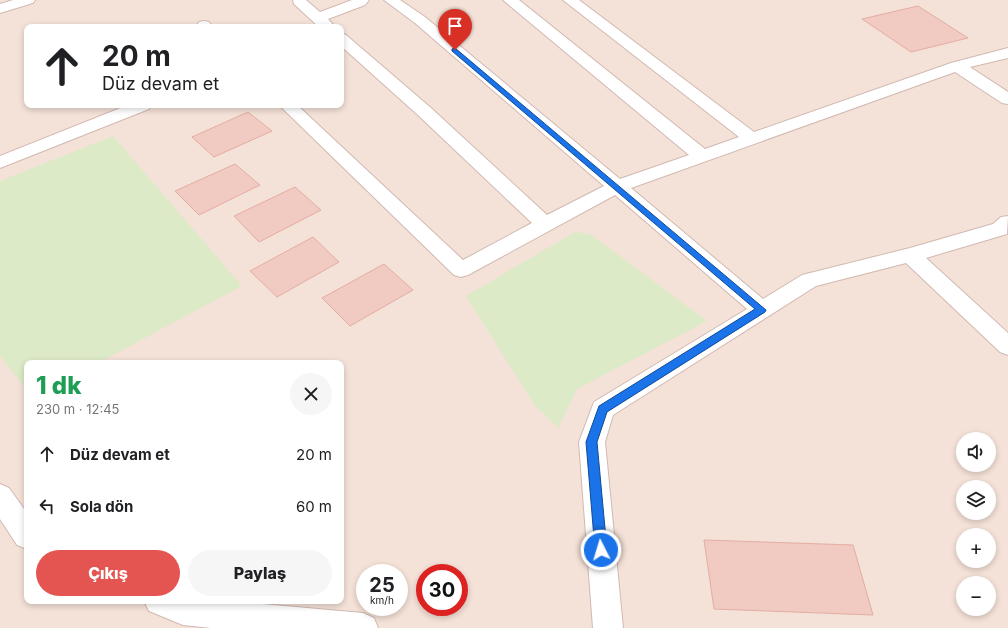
<!DOCTYPE html>
<html lang="tr">
<meta charset="utf-8">
<style>
:root{--surface:#fff;--page:#f6f6f6;--text:#202124;--muted:#757577;--accent:#e45451}
body{margin:0;font-family:Inter,sans-serif;background:var(--page);color:var(--text);height:100vh;display:flex;flex-direction:column;font-size:15px;white-space:nowrap}
*{box-sizing:border-box;margin:0}
p{font-size:13px;color:var(--muted)}
.icon{flex:none;width:22px;height:22px;fill:none;stroke:currentColor;stroke-width:2;stroke-linecap:round;stroke-linejoin:round}
.map{position:relative;flex:1;overflow:hidden}
.panel{position:absolute;left:24px;top:360px;width:320px;height:244px;display:flex;flex-direction:column;background:var(--surface);border-radius:8px;box-shadow:0 2px 6px #0003}
.panel>*{flex:none}
.banner{position:absolute;left:24px;top:24px;width:320px;height:84px;border-radius:8px;box-shadow:0 2px 6px #0003;background:#fff;color:var(--text);overflow:hidden}
.controls{position:absolute;left:956px;top:432px;display:grid;gap:8px}
.controls a{display:grid;place-items:center;width:40px;height:40px;border-radius:50%;background:var(--surface);box-shadow:0 2px 6px #0003;font-size:20px}
.speed{position:absolute;left:356px;top:564px;display:flex;gap:8px;font-size:20px;font-weight:700;text-align:center}
.speed>*{display:grid;place-content:center;width:52px;height:52px;border-radius:50%;background:var(--surface);box-shadow:0 2px 6px #0003;line-height:1}
.speed small{font-size:10px;font-weight:400}
.speed .limit{border:6px solid #d22;background:#fff;color:#111}
.pin{position:absolute;display:grid;place-items:center;width:34px;height:34px;color:#fff;margin:-41px -17px;border-radius:50% 50% 50% 0;rotate:-45deg;box-shadow:0 0 4px #0007}
.pin .icon{rotate:45deg}
.me{position:absolute;width:44px;margin:-22px;rotate:355deg;stroke-linejoin:round;filter:drop-shadow(0 0 3px #0008)}
.turn{display:flex;align-items:center;gap:14px;height:84px;padding:0 12px;font-size:18px}
.turn .icon{width:52px;height:52px;stroke-width:2.5}
.turn b{display:block;font-size:28px;line-height:34px}
.round{display:grid;place-items:center;flex:none;width:42px;height:42px;border-radius:21px;background:var(--page)}
.overview{display:flex;align-items:center;justify-content:space-between;height:68px;padding:0 12px}
h1{font-size:24px;font-weight:800;line-height:30px;color:#1e9e55}
.button{display:flex;gap:8px;margin-top:auto;padding:8px 12px}
.button a{flex:1;height:46px;border-radius:24px;background:var(--accent);color:#fff;font-size:16px;font-weight:800;line-height:46px;text-align:center}
.button a+a{background:var(--page);color:var(--text)}
ul{padding:0;list-style:none}
li{display:flex;align-items:center;gap:12px;height:52px;padding:0 12px}
li div{flex:1}
li b{display:block;font-size:15px}
li em{font-style:normal}
.map>svg:first-child{display:block}
.residential{fill:#f4e1d7;fill-rule:evenodd}
.green{fill:#ddeac7}
.building{fill:#f1cac1;stroke:#e4ada2}
.lines{fill:none;stroke-linecap:round;stroke-linejoin:round}
.minor-casing{stroke:#d1b9b1;stroke-width:2}
.minor{fill:#fff;fill-rule:evenodd}
.route{fill:#1a73e8;stroke:#114b97}
</style>
<div class="map">
<svg width="1008" height="628" viewBox="0 0 1008 628">
<rect width="100%" height="100%" fill="#fcf1e9"/>
<path class="residential" d="M0,0H1008V628H0ZM27,27H341V105H27ZM27,363H341V601H27ZM963,439H989V465H963ZM963,487H989V513H963ZM963,535H989V561H963ZM365,573H399V607H365ZM425,573H459V607H425ZM963,583H989V609H963Z"/>
<path class="green" d="M113,136L242,286L98,363H27V390L0,356V181Z
M575,232L590,234L707,321L577,389L558,428L535,406L466,296Z"/>
<path class="building" d="M918,6L968,38L911,52L862,19Z
M248,112L272,131L214,157L192,137Z
M235,164L260,185L199,215L175,191Z
M295,187L321,210L259,242L234,216Z
M313,237L339,262L277,297L250,271Z
M384,264L413,290L350,326L322,298Z
M704,540L853,545L873,615L714,609Z"/>
<g class="lines">
<defs>
<path id="minor" d="M13,0H35L33,3L0,13V4Z
M293,0H306L320,12L352,0H369L365,5L328,19L335,27H319L294,4Z
M384,0H400L425,17L620,179L689,155L503,0H519L705,149L739,137L563,0H579L754,132L951,63L1008,48V58L970,67L1008,92V104L1002,103L955,72L631,188L763,299L802,275L910,248L993,224L1001,217L1008,216L1007,234L926,258L1008,333V355L1000,352L906,263L816,286L613,415L605,442L623,628H593L579,442L594,402L747,309L615,195L468,275L461,277L454,275L279,105H297L463,260L532,223L419,116L341,46V33L346,35L431,108L547,215L604,186L415,23Z
M204,21L209,22L213,27H198L197,25L199,22Z
M128,105H151L149,109L0,168V156Z
M0,484L9,488L27,513V549L17,545L0,519Z
M144,601H230L363,613L374,618L378,628H211L183,625L149,611Z"/>
</defs>
<use href="#minor" class="minor-casing"/>
<use href="#minor" class="minor"/>
</g>
<path class="route" d="M455,48L766,310L765,312L607,412L597,442L607,550L605,554L601,556L597,554L595,550L586,442L599,406L755,309L452,51V49Z"/>
</svg>
<div class="controls">
<a><svg class="icon" aria-label="sound" viewBox="0 0 24 24"><path d="M4 9h4l5-4v14l-5-4H4zM17 9q2 3 0 6"/></svg></a>
<a><svg class="icon" aria-label="layers" viewBox="0 0 24 24"><path d="M12 4l9 5-9 5-9-5zM3 14l9 5 9-5"/></svg></a>
<a>+</a>
<a>−</a>
</div>
<div class="speed"><div>25<small>km/h</small></div><div class="limit">30</div></div>
<div class="pin" style="left:455px;top:50px;background:#d93025"><svg class="icon" aria-label="arrive" viewBox="0 0 24 24"><path d="M6 21V4h12l-3 4 3 4H6"/></svg></div>
<svg class="me" style="left:601px;top:550px" viewBox="-20 -20 40 40"><circle r="17" fill="#1a73e8" stroke="#fff" stroke-width="3"/><path d="M0-11L8 9 0 5-8 9z" fill="#fff"/></svg>
<div class="banner">
<div class="turn"><svg class="icon" aria-label="ahead" viewBox="0 0 24 24"><path d="M12 20V5M6 11l6-6 6 6"/></svg><div><b>20 m</b>Düz devam et</div></div>
</div>
<section class="panel">
<div class="overview"><div><h1>1 dk</h1><p>230 m · 12:45</p></div><a class="round"><svg class="icon" aria-label="close" viewBox="0 0 24 24"><path d="M6 6l12 12M18 6L6 18"/></svg></a></div>
<ul>
<li><svg class="icon" aria-label="ahead" viewBox="0 0 24 24"><path d="M12 20V5M6 11l6-6 6 6"/></svg><div><b>Düz devam et</b></div><em>20 m</em></li>
<li><svg class="icon" aria-label="left" viewBox="0 0 24 24"><path d="M17 20v-9H6M10 6l-5 5 5 5"/></svg><div><b>Sola dön</b></div><em>60 m</em></li>
</ul>
<div class="button"><a>Çıkış</a><a>Paylaş</a></div>
</section>
</div>
